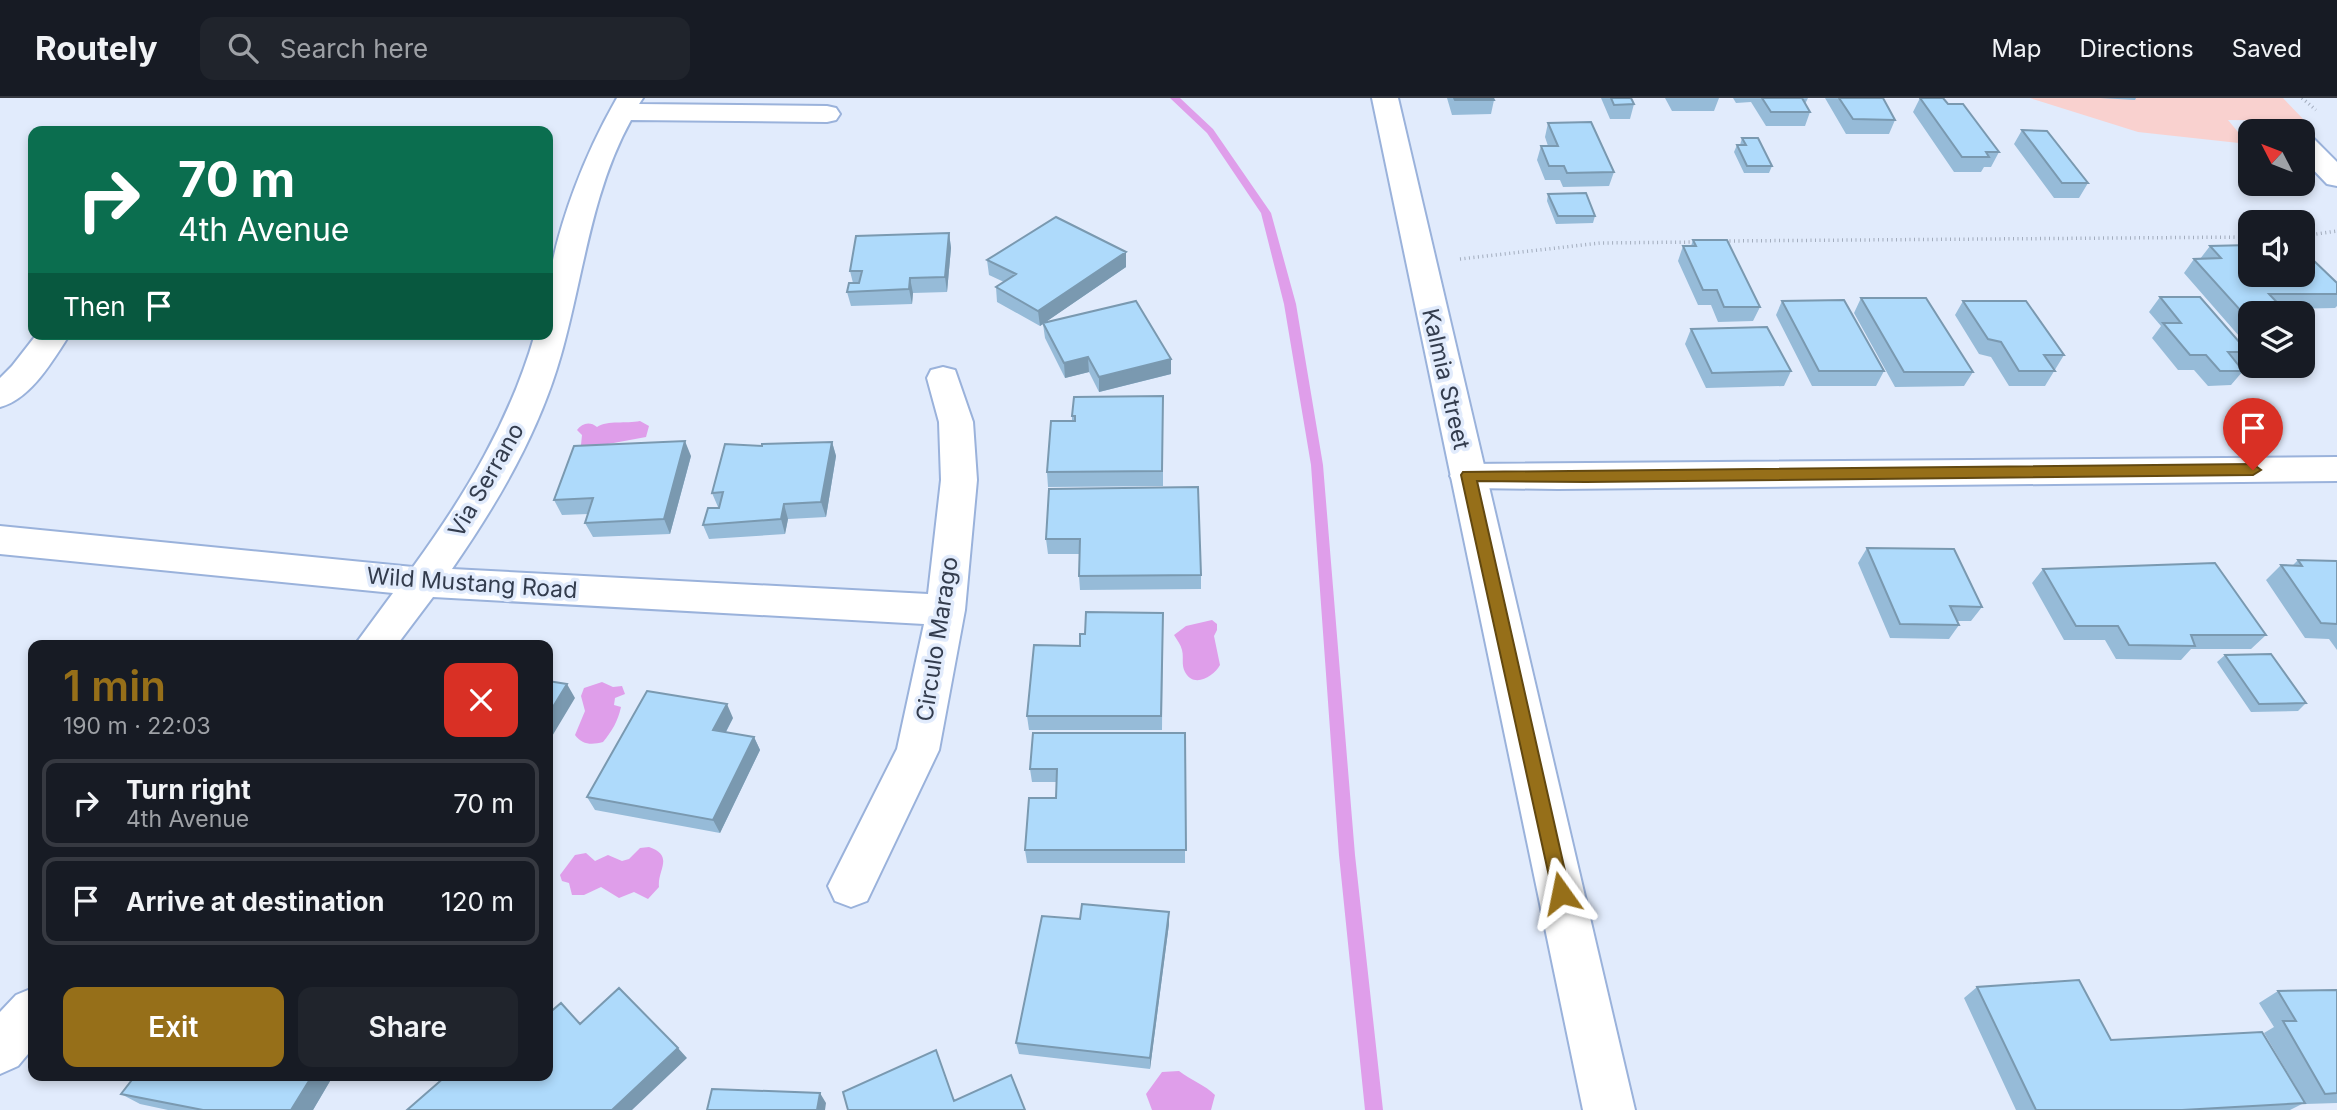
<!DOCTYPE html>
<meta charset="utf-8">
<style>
:root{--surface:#171b24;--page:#20242c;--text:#f1f3f6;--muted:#9ea1a6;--line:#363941;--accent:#966f19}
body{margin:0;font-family:Inter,sans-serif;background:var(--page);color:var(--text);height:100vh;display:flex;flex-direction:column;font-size:26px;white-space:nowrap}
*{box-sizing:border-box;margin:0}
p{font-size:23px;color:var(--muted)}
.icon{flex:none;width:38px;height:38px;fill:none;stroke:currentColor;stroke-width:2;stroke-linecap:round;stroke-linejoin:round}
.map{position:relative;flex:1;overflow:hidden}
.drawer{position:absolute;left:28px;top:542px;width:525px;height:441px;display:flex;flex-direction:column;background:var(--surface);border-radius:14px;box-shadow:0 4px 10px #0003}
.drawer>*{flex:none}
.hud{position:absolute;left:28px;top:28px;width:525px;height:214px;border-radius:14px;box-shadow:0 4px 10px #0003;background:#0b6e4f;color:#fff;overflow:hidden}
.needle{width:46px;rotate:312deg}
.fabs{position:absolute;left:2238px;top:21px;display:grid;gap:14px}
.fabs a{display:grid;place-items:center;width:77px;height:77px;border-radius:14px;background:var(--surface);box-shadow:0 4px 10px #0003;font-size:35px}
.pin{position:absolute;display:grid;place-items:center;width:60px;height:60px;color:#fff;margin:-72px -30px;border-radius:50% 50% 50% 0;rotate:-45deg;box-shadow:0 0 7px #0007}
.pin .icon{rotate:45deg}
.me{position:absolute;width:77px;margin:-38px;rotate:348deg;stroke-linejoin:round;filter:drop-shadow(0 0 5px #0008)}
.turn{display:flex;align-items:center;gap:24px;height:147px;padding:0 35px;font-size:32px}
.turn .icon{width:91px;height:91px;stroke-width:2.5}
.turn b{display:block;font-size:49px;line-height:60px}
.then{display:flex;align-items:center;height:66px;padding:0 35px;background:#0003;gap:14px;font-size:26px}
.round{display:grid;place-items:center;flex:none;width:74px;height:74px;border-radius:14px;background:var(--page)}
.summary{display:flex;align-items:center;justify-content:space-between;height:119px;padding:0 35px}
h1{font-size:42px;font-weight:600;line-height:52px;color:var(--accent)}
.cta{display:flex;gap:14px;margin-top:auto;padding:14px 35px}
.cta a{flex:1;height:80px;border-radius:14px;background:var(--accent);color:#fff;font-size:28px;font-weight:600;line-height:80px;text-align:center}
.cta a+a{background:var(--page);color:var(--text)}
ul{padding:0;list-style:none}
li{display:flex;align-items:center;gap:21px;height:88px;margin:0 14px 10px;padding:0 21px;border:4px solid var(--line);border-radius:14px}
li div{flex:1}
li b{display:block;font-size:26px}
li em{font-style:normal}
header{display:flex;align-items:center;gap:42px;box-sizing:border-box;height:98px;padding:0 35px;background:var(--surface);border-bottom:2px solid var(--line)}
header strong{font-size:33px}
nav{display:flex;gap:38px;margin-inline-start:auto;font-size:24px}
.search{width:490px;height:63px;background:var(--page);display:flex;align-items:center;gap:18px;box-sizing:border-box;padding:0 24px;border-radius:14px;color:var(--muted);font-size:26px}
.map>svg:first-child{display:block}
.green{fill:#f9d1cf}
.water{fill:#df9eea}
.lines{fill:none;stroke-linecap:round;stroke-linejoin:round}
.stream{fill:#df9eea;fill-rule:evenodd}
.minor-casing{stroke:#9ab2db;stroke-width:4}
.tertiary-casing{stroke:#9ab2db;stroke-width:4}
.path{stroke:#a3adbe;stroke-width:3.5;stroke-dasharray:1 3.5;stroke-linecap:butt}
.minor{fill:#fff;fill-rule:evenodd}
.tertiary{fill:#fff;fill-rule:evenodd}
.wall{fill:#96bbd8}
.shaded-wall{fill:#7a99b0}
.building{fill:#aedafb;stroke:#7a99b0;stroke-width:2}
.route{fill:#966f19;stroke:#624810;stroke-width:2}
.labels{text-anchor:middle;stroke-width:7;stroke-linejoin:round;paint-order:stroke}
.street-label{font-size:23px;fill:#333c4d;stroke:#e1ebfc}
</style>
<header>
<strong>Routely</strong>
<div class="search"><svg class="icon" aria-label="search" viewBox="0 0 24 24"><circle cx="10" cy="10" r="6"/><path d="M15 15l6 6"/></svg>Search here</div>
<nav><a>Map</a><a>Directions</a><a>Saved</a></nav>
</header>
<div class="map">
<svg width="2337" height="1012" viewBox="0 0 2337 1012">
<rect width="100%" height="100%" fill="#e1ebfc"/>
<path class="green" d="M2030,0H2283L2305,23L2228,22L2248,46L2138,34Z"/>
<path class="water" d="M640,323L649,328L646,339L592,349L581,347L582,337L577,332C582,325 590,323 597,329C608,322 626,326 640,323Z
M1212,522L1217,526V532L1214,538L1220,567C1214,578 1194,591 1185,574C1181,567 1184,559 1182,552C1181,547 1177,542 1174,537L1186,528Z
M602,584L613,589L622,588L625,596L615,600L614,607L621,609C618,623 612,633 603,644C592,647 582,647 575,637L585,613L581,598L584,590Z
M649,749C675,758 657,772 659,789L648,801L634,794L619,800L601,789L584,797H572L569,785L562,783L560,777L575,757L586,755L595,763L608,757L622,763L629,761L640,750Z
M1179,973C1191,982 1205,987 1215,997L1211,1012H1152L1146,996L1162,974Z"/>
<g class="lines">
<path class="stream" d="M1170,0H1180L1213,31L1271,115L1296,206L1323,367L1355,757L1383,1012H1365L1339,757L1311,367L1284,206L1261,115L1207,35Z"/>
<defs>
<path id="minor" d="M617,0H643L639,6L827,8L836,10L840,16L836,22L827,24L631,22C591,94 583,180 561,257C539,335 497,406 452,471L928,496L941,382L939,324L927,280L931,272L943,269L955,272L973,324L977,382L965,512L939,652L867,803L851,809L835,803L828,788L897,651L924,526L433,499L396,548H354L393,495L0,456V428L413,469C466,396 510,323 535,236H548C548,220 546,203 548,187C559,122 585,56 617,0Z
M2303,37L2312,39L2337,64V88L2327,86L2303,61Z
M37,236H70C53,262 31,301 0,309V280L12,268Z
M2337,359V383L1558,391L1468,390L1456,387L1450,378L1456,369L1468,366Z
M33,890V950L18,968L0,976V914L16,897Z"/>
<path id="tertiary" d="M1372,0H1398L1635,1012H1583Z"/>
</defs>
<use href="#minor" class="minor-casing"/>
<use href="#tertiary" class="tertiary-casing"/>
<path class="path" d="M2302,0L2316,12
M2303,138L2337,133
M1725,143L2250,139
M1460,161L1600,145L1698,144"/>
<use href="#minor" class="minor"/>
<use href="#tertiary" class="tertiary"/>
</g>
<path class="wall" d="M1447,0H1493L1494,2L1491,16L1452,17Z
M1601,0H1631L1634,6L1630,21H1610Z
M1665,0H1719L1714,13H1672Z
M1733,0H1808L1805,6L1810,14L1805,28H1766L1751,4L1736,5Z
M1825,0H1883L1895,22L1889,36H1846Z
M1920,0L1948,6L1999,54L1991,69H1984L1981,74H1954L1913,14Z
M2100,0H2136L2135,2Z
M1548,25L1614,74L1609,88L1563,89L1560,82H1545L1537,62L1541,48H1548L1545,39Z
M2022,32L2088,85L2079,100H2054L2014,46Z
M1742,40L1772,68L1769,75H1744L1734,54L1737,47H1740Z
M1548,96L1595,118L1593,125L1556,126L1547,103Z
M949,135L951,150L947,194L913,195L912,206L851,208L847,194L853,185L850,173Z
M1693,142L1760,209L1753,223L1718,224L1711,207H1698L1678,163L1683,148H1691Z
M2210,148L2250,177L2337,185V208L2335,210L2283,211L2250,215V246H2246L2184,175L2194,161H2200Z
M1126,154V169L1044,225L1171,276L1099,294L1089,274L1065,280L1045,240L1043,226L1040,228L997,204L996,189L1004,184L989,177L987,162Z
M2160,199L2248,254L2238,266L2243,273L2231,287L2208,288L2194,272H2178L2152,240L2161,228L2149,214Z
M1861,200L1973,274L1964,288L1895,289L1854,215Z
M1782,203L1884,273L1876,288H1812L1776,217Z
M1963,203L2064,257L2045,288H2009L1991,259L1979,256L1955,217Z
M1691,231L1791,273L1784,288L1706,290L1685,246Z
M1163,298V388L1048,389L1047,374L1072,323V318Z
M832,344L836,358L826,419L788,421L785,436L709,441L703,427L719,409H718L712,395L762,348Z
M691,358L670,436L593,439L585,425L588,416L562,417L554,402Z
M1049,391L1201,477V491L1080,492L1079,478L1080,456H1048L1046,441Z
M1867,450L1982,509L1971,523H1957L1959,527L1949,541L1890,540L1858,465Z
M2298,462L2337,463V552L2329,541L2305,540L2266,482L2281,467H2293Z
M2043,471L2266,537L2251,551H2191L2181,562L2116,561L2105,542H2064L2032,485Z
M1163,515L1162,632H1029L1027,618L1080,548L1085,536Z
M2225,557L2306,605L2298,613L2251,614L2217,564Z
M733,620L726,634L754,639L760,652L720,735L595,712L587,699Z
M1185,635V765H1027L1025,752L1056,700L1057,684H1032L1030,671Z
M1080,821L1169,826L1150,971L1019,956L1016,945Z
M1977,889L2111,942L2296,989L2264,935L2274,929L2259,905L2278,893L2337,892V1005L2305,1006L2304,1005L2290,1012H2016L1964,900Z
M333,978L313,1012H168L140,1006L121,996Z"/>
<path class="shaded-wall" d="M949,135L951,150L947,194L945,179Z
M1126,154V169L1040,228L1038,213Z
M910,180L913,195L912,206L909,191Z
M1088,259L1089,274L1065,280L1064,265Z
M1171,261V276L1099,294V279Z
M685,343L691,358L670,436L664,421Z
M832,344L836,358L826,419L821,404Z
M784,406L788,421L785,436L781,421Z
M567,586L575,600L548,645V617Z
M727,606L733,620L720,645L713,632Z
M754,639L760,652L720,735L713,722Z
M1169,814V826L1150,971V960Z
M678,950L687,960L632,1012H612Z
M312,978H333L313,1012H291Z
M820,995L826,1005L825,1012H817Z"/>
<path class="building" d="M1454,0H1493L1494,2H1455Z
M1611,0H1631L1634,6L1614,7Z
M1762,0H1802L1810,14H1771Z
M1839,0H1883L1895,22L1853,21Z
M1920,0H1943L1948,6H1963L1999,54H1986L1989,59H1962Z
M1591,24L1614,74L1567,75L1564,68H1549L1541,48H1558L1548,25Z
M2022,32L2047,33L2088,85H2062Z
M1742,40H1758L1772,68H1747L1737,47H1746Z
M1586,95L1595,118H1558L1548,96Z
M1056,119L1126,154L1038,213L996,189L1016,176L987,162Z
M949,135L945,179L910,180L909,191L847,194L849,185H859L862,173H850L856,138Z
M1693,142H1727L1760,209H1724L1717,192H1703L1683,148H1696Z
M2250,147V177H2303V159H2310L2337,185V196H2269L2287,215H2250V223L2194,161L2221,160L2210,148Z
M2160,199H2200L2248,254H2228L2243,273H2220L2206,257H2190L2163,225H2181Z
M1861,200H1926L1973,274H1904Z
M1844,202L1884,273H1819L1782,203Z
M1136,203L1171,261L1099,279L1088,259L1064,265L1043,225Z
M1963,203H2026L2064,257H2044L2055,273H2019L2001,244L1988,241Z
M1767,229L1791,273L1712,275L1691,231Z
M1163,298L1162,373L1047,374L1051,323H1075V318H1072L1074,299Z
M685,343L664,421L585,425L593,400L554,402L574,348Z
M832,344L821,404L784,406L781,421L703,427L708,410H719L723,394L712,395L725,346L762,348V346Z
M1198,389L1201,477L1079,478L1080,441H1046L1049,391Z
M1867,450L1954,451L1982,509L1950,508L1959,527L1900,526Z
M2298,462L2337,463V526L2321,525L2281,467L2302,468Z
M2215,465L2266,537H2191L2195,548L2129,547L2118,528H2076L2043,471Z
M1086,514L1163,515L1161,618H1027L1034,547L1080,548V536H1085Z
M2271,556L2306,605L2259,606L2225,557Z
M548,583L567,586L548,617Z
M647,593L727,606L713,632L754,639L713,722L587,699Z
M1033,635H1185L1186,752H1025L1029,700H1056L1057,671H1030Z
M1082,806L1169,814L1150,960L1016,945L1042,818L1080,821Z
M2079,882L2111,942L2262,934L2305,1005L2182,1012H2036L1977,889Z
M619,890L678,950L612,1012H407L446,978H548V916L561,905L580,926Z
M2337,892V995L2325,996L2283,923H2296L2278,893Z
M936,952L954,1003L1011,977L1025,1012H848L843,994Z
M135,978H312L291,1012H203L121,996Z
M712,991L820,995L817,1012H707Z"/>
<path class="route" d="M2253,366L2261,372L2253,377L1586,384L1477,383L1570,795L1568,801L1561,804L1554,801L1461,377L1463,374Z"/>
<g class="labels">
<g class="street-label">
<text transform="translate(1446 281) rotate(77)" y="8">Kalmia Street</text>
<text transform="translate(486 382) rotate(-60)" y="8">Via Serrano</text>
<text transform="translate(472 485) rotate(4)" y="8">Wild Mustang Road</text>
<text transform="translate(937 541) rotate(-81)" y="8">Circulo Marago</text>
</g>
</g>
</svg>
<div class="fabs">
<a><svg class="needle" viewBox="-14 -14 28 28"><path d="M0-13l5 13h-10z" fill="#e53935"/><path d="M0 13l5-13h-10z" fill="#9ea1a6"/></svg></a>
<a><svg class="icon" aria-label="sound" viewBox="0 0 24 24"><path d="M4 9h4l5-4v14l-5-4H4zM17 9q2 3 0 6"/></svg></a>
<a><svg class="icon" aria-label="layers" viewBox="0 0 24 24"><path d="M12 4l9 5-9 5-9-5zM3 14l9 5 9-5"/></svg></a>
</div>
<div class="pin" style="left:2253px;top:372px;background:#d93025"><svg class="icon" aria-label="arrive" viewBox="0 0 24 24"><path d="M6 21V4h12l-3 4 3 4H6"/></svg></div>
<svg class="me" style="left:1561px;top:795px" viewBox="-20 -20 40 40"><path d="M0-17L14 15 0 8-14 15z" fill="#966f19" stroke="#fff" stroke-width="4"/></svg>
<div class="hud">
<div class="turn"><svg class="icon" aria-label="right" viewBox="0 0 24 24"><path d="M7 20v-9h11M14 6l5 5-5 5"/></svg><div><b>70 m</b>4th Avenue</div></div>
<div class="then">Then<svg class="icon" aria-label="arrive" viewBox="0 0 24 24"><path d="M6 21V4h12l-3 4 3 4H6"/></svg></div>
</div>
<section class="drawer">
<div class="summary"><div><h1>1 min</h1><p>190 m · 22:03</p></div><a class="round" style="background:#d93025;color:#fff"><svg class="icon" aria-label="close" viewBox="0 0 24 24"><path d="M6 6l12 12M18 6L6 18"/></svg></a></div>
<ul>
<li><svg class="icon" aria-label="right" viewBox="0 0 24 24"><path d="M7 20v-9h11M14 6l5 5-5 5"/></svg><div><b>Turn right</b><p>4th Avenue</p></div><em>70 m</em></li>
<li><svg class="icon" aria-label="arrive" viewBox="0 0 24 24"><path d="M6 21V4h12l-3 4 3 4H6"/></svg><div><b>Arrive at destination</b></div><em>120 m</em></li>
</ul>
<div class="cta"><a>Exit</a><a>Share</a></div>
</section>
</div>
